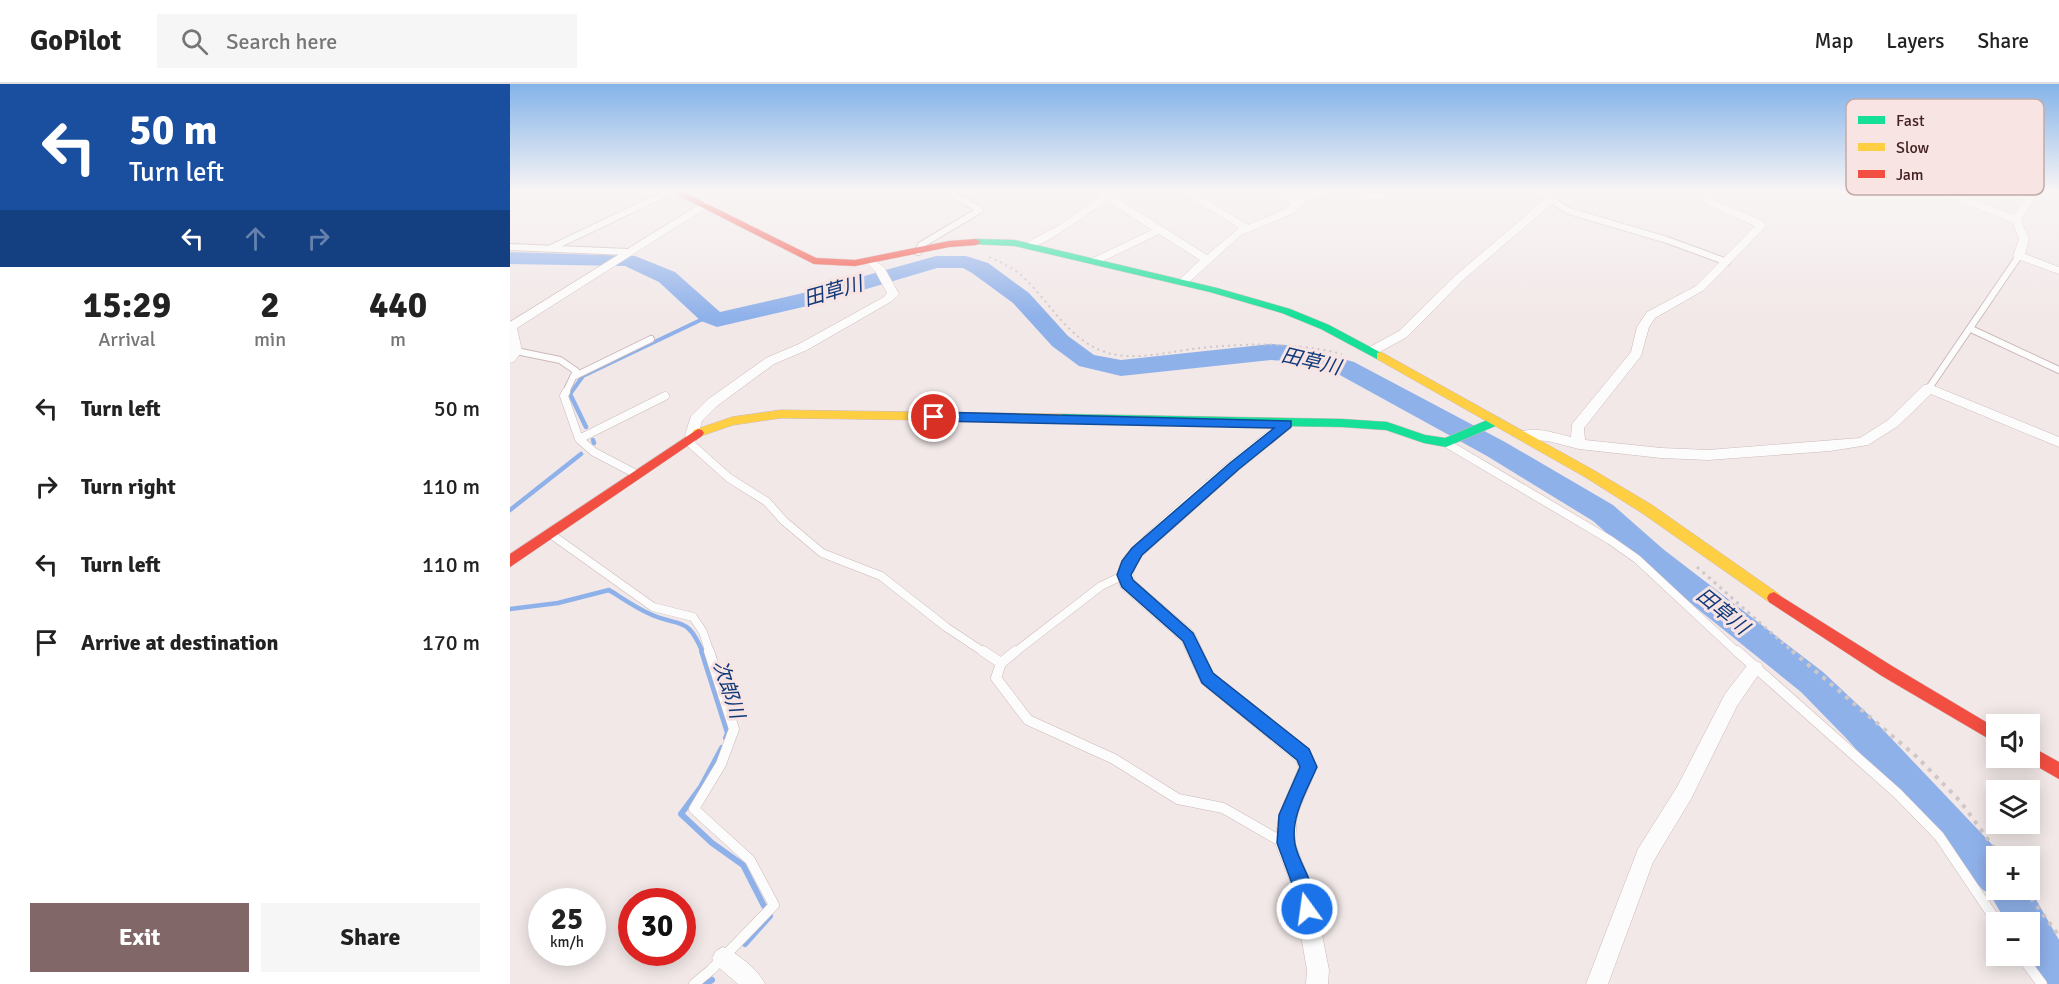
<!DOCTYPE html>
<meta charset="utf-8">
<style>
:root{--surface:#fff;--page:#f6f6f6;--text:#222;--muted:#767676;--line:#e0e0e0;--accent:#816767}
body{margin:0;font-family:Signika,"Noto Sans JP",sans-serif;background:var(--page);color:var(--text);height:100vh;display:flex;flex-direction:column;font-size:22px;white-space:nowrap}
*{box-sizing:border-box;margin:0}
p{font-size:20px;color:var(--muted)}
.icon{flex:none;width:33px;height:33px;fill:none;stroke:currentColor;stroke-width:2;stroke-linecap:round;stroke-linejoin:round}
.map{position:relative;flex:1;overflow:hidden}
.details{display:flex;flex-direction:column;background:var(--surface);width:510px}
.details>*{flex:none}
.guide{background:#1a4fa0;color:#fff;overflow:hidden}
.buttons{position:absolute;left:1476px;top:630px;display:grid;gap:12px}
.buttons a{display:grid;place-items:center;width:54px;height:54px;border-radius:0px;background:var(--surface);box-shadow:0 3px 15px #0003;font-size:30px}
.speed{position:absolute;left:18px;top:804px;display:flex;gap:12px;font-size:30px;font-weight:700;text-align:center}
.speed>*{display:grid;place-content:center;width:78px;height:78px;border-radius:50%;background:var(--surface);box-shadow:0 3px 15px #0003;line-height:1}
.speed small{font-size:15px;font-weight:400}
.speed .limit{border:9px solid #d22;background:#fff;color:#111}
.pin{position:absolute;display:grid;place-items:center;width:51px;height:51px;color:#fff;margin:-26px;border:3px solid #fff;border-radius:50%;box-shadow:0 2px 6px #0007}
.me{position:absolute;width:66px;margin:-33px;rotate:346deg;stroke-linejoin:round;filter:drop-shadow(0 0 4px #0008)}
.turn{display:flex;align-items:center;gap:21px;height:126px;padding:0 30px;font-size:27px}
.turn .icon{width:78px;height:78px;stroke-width:2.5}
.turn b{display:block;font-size:42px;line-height:51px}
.lanes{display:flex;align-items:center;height:57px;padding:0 30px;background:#0003;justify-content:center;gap:30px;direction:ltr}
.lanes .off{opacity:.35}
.eta{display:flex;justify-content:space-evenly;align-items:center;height:102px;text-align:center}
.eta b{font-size:36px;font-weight:800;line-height:42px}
.cta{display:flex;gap:12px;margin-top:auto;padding:12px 30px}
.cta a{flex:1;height:69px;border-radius:0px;background:var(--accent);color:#fff;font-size:24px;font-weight:800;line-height:69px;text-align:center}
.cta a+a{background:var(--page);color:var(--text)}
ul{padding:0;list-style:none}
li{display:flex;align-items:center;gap:18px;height:78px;padding:0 30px}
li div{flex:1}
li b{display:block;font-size:22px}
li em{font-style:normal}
header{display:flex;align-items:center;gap:36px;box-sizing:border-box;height:84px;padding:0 30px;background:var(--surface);border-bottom:2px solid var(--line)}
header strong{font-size:28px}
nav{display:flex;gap:33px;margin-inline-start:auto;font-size:21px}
.search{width:420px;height:54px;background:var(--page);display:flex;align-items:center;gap:15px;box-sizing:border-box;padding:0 21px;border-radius:0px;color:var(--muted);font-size:22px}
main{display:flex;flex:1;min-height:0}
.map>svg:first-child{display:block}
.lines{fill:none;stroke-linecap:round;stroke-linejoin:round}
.stream-far2{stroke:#8fb1ea;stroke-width:4}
.stream-far1{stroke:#8fb1ea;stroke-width:4.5}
.stream{stroke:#8fb1ea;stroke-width:6}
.river{fill:#8fb1ea;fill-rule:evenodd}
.lane-far2-casing{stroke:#cdb9b9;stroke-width:8}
.lane-far1-casing{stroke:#cdb9b9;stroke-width:9}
.lane-casing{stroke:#cdb9b9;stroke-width:11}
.street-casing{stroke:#cdb9b9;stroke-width:1}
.fast-casing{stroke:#cdb9b9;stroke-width:1}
.slow-casing{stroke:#cdb9b9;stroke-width:1}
.jam-casing{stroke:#cdb9b9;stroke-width:1}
.path-far2{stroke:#cfc8c8;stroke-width:2;stroke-dasharray:2 4;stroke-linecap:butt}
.path-far1{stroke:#cfc8c8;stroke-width:3;stroke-dasharray:3 4.5;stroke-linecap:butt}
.path{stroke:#cfc8c8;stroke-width:4;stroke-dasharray:4 6;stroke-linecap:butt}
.lane-far2{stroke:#fdfcfc;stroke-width:6}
.lane-far1{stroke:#fdfcfc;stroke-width:8}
.lane{stroke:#fdfcfc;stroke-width:10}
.street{fill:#fdfcfc;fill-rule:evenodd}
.fast{fill:#16e098;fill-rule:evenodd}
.slow{fill:#ffcf43;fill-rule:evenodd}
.jam{fill:#f24e42;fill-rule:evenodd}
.route{fill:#1a73e8;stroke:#114b97;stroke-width:1.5}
.labels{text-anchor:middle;stroke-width:6;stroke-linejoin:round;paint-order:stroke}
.water-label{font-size:20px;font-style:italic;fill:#0f3979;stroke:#f7e4e3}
.key{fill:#f7e4e3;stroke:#c1aaa9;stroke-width:1.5}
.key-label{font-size:16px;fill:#422}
</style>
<header>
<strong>GoPilot</strong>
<div class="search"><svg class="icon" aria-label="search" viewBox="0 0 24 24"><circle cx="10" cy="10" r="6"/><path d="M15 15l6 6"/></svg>Search here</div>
<nav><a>Map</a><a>Layers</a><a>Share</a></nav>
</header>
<main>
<section class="details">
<div class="guide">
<div class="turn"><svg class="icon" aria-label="left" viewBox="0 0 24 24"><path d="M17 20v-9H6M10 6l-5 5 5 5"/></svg><div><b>50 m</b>Turn left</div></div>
<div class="lanes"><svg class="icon" aria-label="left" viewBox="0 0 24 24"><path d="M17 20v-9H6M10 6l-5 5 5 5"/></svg><svg class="icon off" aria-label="ahead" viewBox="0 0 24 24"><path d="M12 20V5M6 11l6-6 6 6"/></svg><svg class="icon off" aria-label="right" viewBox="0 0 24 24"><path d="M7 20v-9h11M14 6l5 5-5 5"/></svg></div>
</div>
<div class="eta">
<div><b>15:29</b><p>Arrival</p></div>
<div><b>2</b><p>min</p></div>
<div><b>440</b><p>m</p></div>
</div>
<ul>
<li><svg class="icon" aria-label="left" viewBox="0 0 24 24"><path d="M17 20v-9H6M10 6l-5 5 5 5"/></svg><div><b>Turn left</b></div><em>50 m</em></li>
<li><svg class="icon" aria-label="right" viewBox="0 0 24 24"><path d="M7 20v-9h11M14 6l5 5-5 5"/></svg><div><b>Turn right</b></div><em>110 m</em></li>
<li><svg class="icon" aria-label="left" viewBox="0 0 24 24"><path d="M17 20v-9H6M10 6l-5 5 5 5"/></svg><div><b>Turn left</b></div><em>110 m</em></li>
<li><svg class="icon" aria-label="arrive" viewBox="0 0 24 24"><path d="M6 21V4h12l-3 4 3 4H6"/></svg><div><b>Arrive at destination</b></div><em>170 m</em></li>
</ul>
<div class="cta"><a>Exit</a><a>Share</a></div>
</section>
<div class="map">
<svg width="1549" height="900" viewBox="0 0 1549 900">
<rect width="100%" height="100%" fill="#f2e8e8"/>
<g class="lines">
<path class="stream-far2" d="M60,310L73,292L199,232"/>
<path class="stream-far1" d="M61,308L60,310L76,343
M83,356L84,359
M0,426L71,370
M0,525L48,519L99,506C112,514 126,524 140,530C170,544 177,530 193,569"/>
<path class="stream" d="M192,567L218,649L216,654
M212,664L191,703L171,730L202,759L233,781L254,822
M235,860L260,832
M196,900L202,896"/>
<path class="river" d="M0,168L125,172L165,188L210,228L293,209L426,172H456L478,179L519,209L558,252L584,271L611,276L761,260L788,262L844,278L995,358L1103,421L1153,465L1313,588L1360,632L1493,772H1486V806L1520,805L1549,856V900H1529L1515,872H1520V838H1496L1480,810L1473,806L1336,654L1291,608L1133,481L1083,437L977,372L828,290L787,278L761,276L611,292L569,282L542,262L503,219L462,189L453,184H427L306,220L207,243L191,237L149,198L115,182L0,180Z"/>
<defs>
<path id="lane-far2" d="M1041,116L1059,127L1157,156L1217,178
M0,163L118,168
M39,165L161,107
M408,168L411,161L470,126L438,107
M1461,245L1549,286
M6,267L50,276L66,287L55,310
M63,293L141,255
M1419,304L1509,172"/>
<path id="lane-far1" d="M56,308L54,312L69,355L84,368L126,390
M182,354L181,360L219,394L257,418L274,437L312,469L371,492L436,543L475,569
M69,355L155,312
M936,359L1100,456L1127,475L1228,569
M42,451L143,523L183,533L193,548L200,569
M504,569L591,502L614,491"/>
<path id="lane" d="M473,567L491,579
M506,567L491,579L486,594L518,636L604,675L668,715L713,724L774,759
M1227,567L1387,709L1429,752L1487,838
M1511,872L1532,900
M184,900L201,886L264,821L240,776L184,725L211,680L224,645L199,567"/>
<path id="street" d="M583,107L598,109L615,107L605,113L697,171L729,144L670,107H682L738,141L776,125L781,119L768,111V107H781L780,109L787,114L811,107H831L796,116L784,129L731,151L677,200L673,201L667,198L690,176L649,150L589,179H581V175L642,146L598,117C581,126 530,167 516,164V160C526,152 536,149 546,143C562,135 574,121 590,113Z
M841,107L867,110L884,107C872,119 854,117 841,107Z
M1021,107L1041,108L1046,116L953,196L897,253L866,270H858L856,267L858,264L889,247L945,192L1035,115Z
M1195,107H1205L1203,114L1205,117L1251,136L1256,142L1194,206L1145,234L1139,243L1131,272L1074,344L1075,356L1151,364L1198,366L1350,354L1378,336L1414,301L1419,300L1549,353V363L1421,310L1388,342L1358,361L1320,367L1198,376L1151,374L1069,365L1038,357L1008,355L1006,352C1017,339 1047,350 1061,353L1062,340L1121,268L1127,243L1137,228L1186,202L1245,142L1197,121L1193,114Z
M1424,107H1439L1504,131L1519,107H1529L1511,136L1519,155L1515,170L1549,183V190L1505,174L1503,172L1509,155L1502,138Z
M195,117L200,120L199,122L7,244L12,267L4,278L0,279V238Z
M361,174L374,183L389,210L382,217L297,266L264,280L207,322L192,337L187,354H177L175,351L181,332L197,316L256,274L289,260L374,213L377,209L365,187L355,177Z
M777,335L784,340L782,343L729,386L632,472C626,480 622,485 624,496L684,548L703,589L799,665L807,683L787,731L785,759L803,805L819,886L818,900H796L797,886L783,805L765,759L769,731L789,683L786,677L691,599L672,558L611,504C606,492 608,483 614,473C626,455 759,341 777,335Z
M1245,577L1251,579L1253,584L1227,622L1181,715L1143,778L1098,900H1076L1128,765L1167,703L1215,610L1239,579Z
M213,863C227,869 249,886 255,900H228L206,881L202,874L206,867Z"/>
<path id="fast" d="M466,155L505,156L707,204L780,225L819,241L877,272L875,275H867L811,245L772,229L700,208L505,162L463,160V156Z
M551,330L832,335L877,338L915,351L935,354L982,334H990L992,337L990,340L936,363L914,359L876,346L832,343L551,338L545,334Z"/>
<path id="slow" d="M871,268L1085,387L1142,421L1269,510L1271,514L1269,518L1264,520L1259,518L1132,429L1075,393L867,275V269Z
M271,326L551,330L557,334L551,338L271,334L223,341L188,353L182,349L184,346L222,333Z"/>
<path id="jam" d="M160,107H171L306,174L345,176L439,157L466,155L471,158L466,161L439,163L345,182L304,180Z
M188,345L192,346L194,349L192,352L0,483V470Z
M1264,508L1382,582L1486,644V659L1372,592L1259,518L1257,514L1259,510Z
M1520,662L1549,678V695L1514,675L1513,674H1520Z"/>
</defs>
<use href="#lane-far2" class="lane-far2-casing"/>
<use href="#lane-far1" class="lane-far1-casing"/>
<use href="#lane" class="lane-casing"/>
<use href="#street" class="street-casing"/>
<use href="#fast" class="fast-casing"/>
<use href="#slow" class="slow-casing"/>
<use href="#jam" class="jam-casing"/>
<path class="path-far2" d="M479,173C491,178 501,183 511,191C539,216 557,255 595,268C624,278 661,267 691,264C739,259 785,258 832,270"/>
<path class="path-far1" d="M1187,483L1284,569"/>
<path class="path" d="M1282,567L1407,673L1450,717L1490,772
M1515,806L1549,852"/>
<use href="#lane-far2" class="lane-far2"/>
<use href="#lane-far1" class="lane-far1"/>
<use href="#lane" class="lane"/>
<use href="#street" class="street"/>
<use href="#fast" class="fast"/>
<use href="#slow" class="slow"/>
<use href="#jam" class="jam"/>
</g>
<linearGradient id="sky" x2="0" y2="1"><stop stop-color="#84b3e9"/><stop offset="0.46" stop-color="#f9f5f5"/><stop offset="1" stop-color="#f9f5f5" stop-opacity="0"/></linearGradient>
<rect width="1549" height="233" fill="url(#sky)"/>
<path class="route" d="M424,328L781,337V343L729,385L632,471L621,491L623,496L683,549L703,589L799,665L807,683C797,706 780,734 785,760C789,782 813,809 803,832L797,835L790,832L784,805L767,759L769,731L790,683L787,676L692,599L673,557L612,503L607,491L612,477L622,464L720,379L764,344L424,337L418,333Z"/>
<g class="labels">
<g class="water-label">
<text transform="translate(323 207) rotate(-16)" y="7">田草川</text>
<text transform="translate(801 277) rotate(13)" y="7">田草川</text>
<text transform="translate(1213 527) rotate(39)" y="7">田草川</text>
<text transform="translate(219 605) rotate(72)" y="7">次郎川</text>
</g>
</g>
<rect x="1336" y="15" width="198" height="96" rx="9" class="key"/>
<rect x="1348" y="32" width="27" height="8" fill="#16e098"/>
<rect x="1348" y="59" width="27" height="8" fill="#ffcf43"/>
<rect x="1348" y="86" width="27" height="8" fill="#f24e42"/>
<g class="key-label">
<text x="1386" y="42">Fast</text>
<text x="1386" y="69">Slow</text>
<text x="1386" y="96">Jam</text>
</g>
</svg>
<div class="buttons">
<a><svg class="icon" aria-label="sound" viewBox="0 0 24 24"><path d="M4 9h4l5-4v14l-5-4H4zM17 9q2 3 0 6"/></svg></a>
<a><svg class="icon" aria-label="layers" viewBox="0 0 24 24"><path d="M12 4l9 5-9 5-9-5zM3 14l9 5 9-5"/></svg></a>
<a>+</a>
<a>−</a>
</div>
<div class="speed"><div>25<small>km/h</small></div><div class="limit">30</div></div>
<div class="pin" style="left:424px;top:333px;background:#d93025"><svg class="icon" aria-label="arrive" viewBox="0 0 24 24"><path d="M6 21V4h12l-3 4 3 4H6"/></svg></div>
<svg class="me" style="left:797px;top:825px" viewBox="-20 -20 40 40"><circle r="17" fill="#1a73e8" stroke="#fff" stroke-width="3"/><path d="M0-11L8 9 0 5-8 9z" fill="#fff"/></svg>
</div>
</main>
